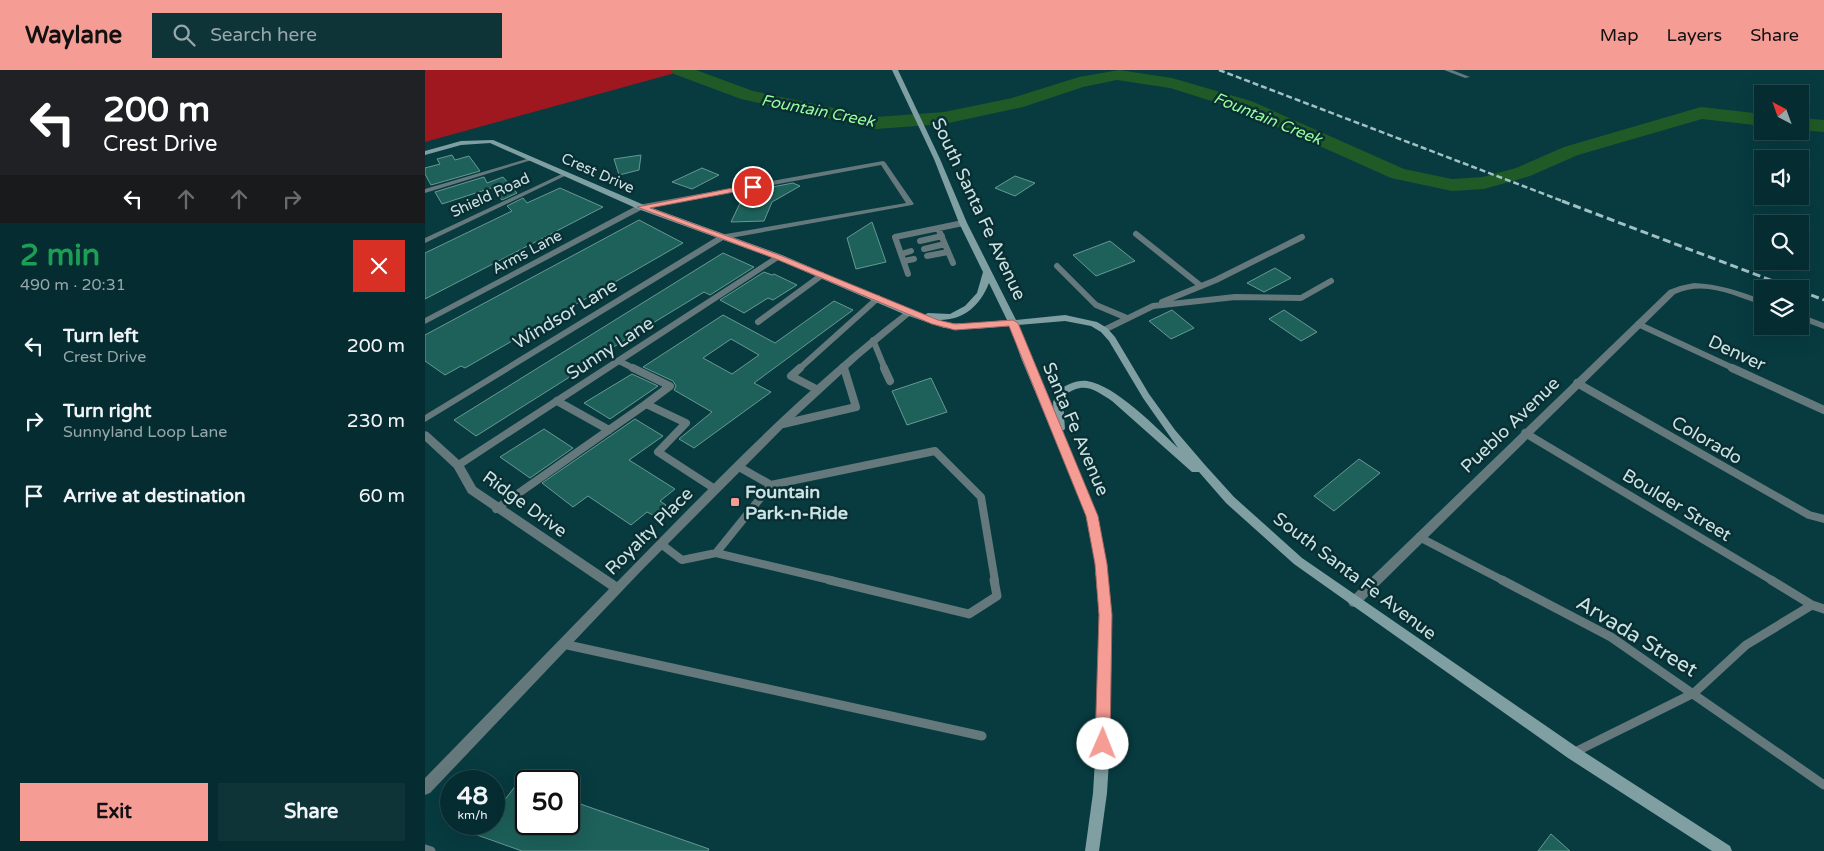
<!DOCTYPE html>
<meta charset="utf-8">
<style>
:root{--surface:#052c30;--page:#0e3438;--text:#f1f3f6;--muted:#97a7ab;--line:#26484c;--accent:#f59c94}
body{margin:0;font-family:"Varela Round",sans-serif;background:var(--page);color:var(--text);height:100vh;display:flex;flex-direction:column;font-size:19px;white-space:nowrap}
*{box-sizing:border-box;margin:0}
p{font-size:16px;color:var(--muted)}
.icon{flex:none;width:28px;height:28px;fill:none;stroke:currentColor;stroke-width:2;stroke-linecap:round;stroke-linejoin:round}
.map{position:relative;flex:1;overflow:hidden}
.side{display:flex;flex-direction:column;background:var(--surface);width:425px}
.side>*{flex:none}
.banner{background:#202124;color:#fff;overflow:hidden}
.needle{width:32px;rotate:319deg}
.buttons{position:absolute;left:1329px;top:15px;display:grid;gap:10px}
.buttons a{display:grid;place-items:center;width:55px;height:55px;border-radius:0px;background:var(--surface);box-shadow:0 5px 20px #0002,0 0 0 1px var(--line);font-size:25px}
.speed{position:absolute;left:15px;top:700px;display:flex;gap:10px;font-size:25px;font-weight:700;text-align:center}
.speed>*{display:grid;place-content:center;width:65px;height:65px;border-radius:50%;background:var(--surface);box-shadow:0 5px 20px #0002,0 0 0 1px var(--line);line-height:1}
.speed small{font-size:12px;font-weight:400}
.speed .limit{border:2px solid #111;border-radius:8px;background:#fff;color:#111}
.pin{position:absolute;display:grid;place-items:center;width:42px;height:42px;color:#fff;margin:-21px;border:2px solid #fff;border-radius:50%;box-shadow:0 1px 5px #0007}
.me{position:absolute;width:55px;margin:-28px;rotate:1deg;stroke-linejoin:round;filter:drop-shadow(0 0 4px #0008)}
.turn{display:flex;align-items:center;gap:18px;height:105px;padding:0 20px;font-size:22px}
.turn .icon{width:65px;height:65px;stroke-width:2.5}
.turn b{display:block;font-size:35px;line-height:42px}
.lanes{display:flex;align-items:center;height:48px;padding:0 20px;background:#0003;justify-content:center;gap:25px;direction:ltr}
.lanes .off{opacity:.35}
.round{display:grid;place-items:center;flex:none;width:52px;height:52px;border-radius:0px;background:var(--page)}
.summary{display:flex;align-items:center;justify-content:space-between;height:85px;padding:0 20px}
h1{font-size:30px;font-weight:700;line-height:38px;color:#1e9e55}
.primary-button{display:flex;gap:10px;margin-top:auto;padding:10px 20px}
.primary-button a{flex:1;height:58px;border-radius:0px;background:var(--accent);color:#111;font-size:20px;font-weight:700;line-height:58px;text-align:center}
.primary-button a+a{background:var(--page);color:var(--text)}
ul{padding:0;list-style:none}
li{display:flex;align-items:center;gap:15px;height:75px;padding:0 20px}
li div{flex:1}
li b{display:block;font-size:19px}
li em{font-style:normal}
header{display:flex;align-items:center;gap:30px;box-sizing:border-box;height:70px;padding:0 25px;background:var(--accent);color:#111}
header strong{font-size:24px}
nav{display:flex;gap:28px;margin-inline-start:auto;font-size:18px}
.search{width:350px;height:45px;background:var(--page);display:flex;align-items:center;gap:12px;box-sizing:border-box;padding:0 18px;border-radius:0px;color:var(--muted);font-size:19px}
main{display:flex;flex:1;min-height:0}
.map>svg:first-child{display:block}
.green{fill:#9f171f}
.lines{fill:none;stroke-linecap:round;stroke-linejoin:round}
.river{fill:#205a26;fill-rule:evenodd}
.building{fill:#1d615a;stroke:#699892;fill-rule:evenodd}
.lane-far2{stroke:#65787b;stroke-width:6}
.lane-far1{stroke:#65787b;stroke-width:8}
.lane{stroke:#65787b;stroke-width:9}
.street{fill:#65787b;fill-rule:evenodd}
.secondary{fill:#809fa3;fill-rule:evenodd}
.rail-far1{stroke:#a2c0c3;stroke-width:2.5;stroke-dasharray:6 3;stroke-linecap:butt}
.rail{stroke:#a2c0c3;stroke-width:3;stroke-dasharray:8 4;stroke-linecap:butt}
.route{fill:#f59c94;stroke:#9f6560}
.poi-dot{fill:#f59c94;stroke:#0a2f33;stroke-width:2}
.labels{text-anchor:middle;stroke-width:5;stroke-linejoin:round;paint-order:stroke}
.far-street-label{font-size:15px;fill:#cbe3e5;stroke:#0a2f33}
.far-water-label{font-size:16px;font-style:italic;fill:#99fd9e;stroke:#0a2f33}
.street-label{font-size:18px;fill:#cbe3e5;stroke:#0a2f33}
.poi-label{font-size:18px;font-weight:bold;fill:#cbe3e5;stroke:#0a2f33;text-anchor:start}
.near-street-label{font-size:21px;fill:#cbe3e5;stroke:#0a2f33}
</style>
<header>
<strong>Waylane</strong>
<div class="search"><svg class="icon" aria-label="search" viewBox="0 0 24 24"><circle cx="10" cy="10" r="6"/><path d="M15 15l6 6"/></svg>Search here</div>
<nav><a>Map</a><a>Layers</a><a>Share</a></nav>
</header>
<main>
<section class="side">
<div class="banner">
<div class="turn"><svg class="icon" aria-label="left" viewBox="0 0 24 24"><path d="M17 20v-9H6M10 6l-5 5 5 5"/></svg><div><b>200 m</b>Crest Drive</div></div>
<div class="lanes"><svg class="icon" aria-label="left" viewBox="0 0 24 24"><path d="M17 20v-9H6M10 6l-5 5 5 5"/></svg><svg class="icon off" aria-label="ahead" viewBox="0 0 24 24"><path d="M12 20V5M6 11l6-6 6 6"/></svg><svg class="icon off" aria-label="ahead" viewBox="0 0 24 24"><path d="M12 20V5M6 11l6-6 6 6"/></svg><svg class="icon off" aria-label="right" viewBox="0 0 24 24"><path d="M7 20v-9h11M14 6l5 5-5 5"/></svg></div>
</div>
<div class="summary"><div><h1>2 min</h1><p>490 m · 20:31</p></div><a class="round" style="background:#d93025;color:#fff"><svg class="icon" aria-label="close" viewBox="0 0 24 24"><path d="M6 6l12 12M18 6L6 18"/></svg></a></div>
<ul>
<li><svg class="icon" aria-label="left" viewBox="0 0 24 24"><path d="M17 20v-9H6M10 6l-5 5 5 5"/></svg><div><b>Turn left</b><p>Crest Drive</p></div><em>200 m</em></li>
<li><svg class="icon" aria-label="right" viewBox="0 0 24 24"><path d="M7 20v-9h11M14 6l5 5-5 5"/></svg><div><b>Turn right</b><p>Sunnyland Loop Lane</p></div><em>230 m</em></li>
<li><svg class="icon" aria-label="arrive" viewBox="0 0 24 24"><path d="M6 21V4h12l-3 4 3 4H6"/></svg><div><b>Arrive at destination</b></div><em>60 m</em></li>
</ul>
<div class="primary-button"><a>Exit</a><a>Share</a></div>
</section>
<div class="map">
<svg width="1399" height="781" viewBox="0 0 1399 781">
<rect width="100%" height="100%" fill="#073b40"/>
<path class="green" d="M0,0H261L0,72Z"/>
<g class="lines">
<path class="river" d="M246,0H271L328,21L451,47L519,42L587,28L654,7L694,0L747,8L826,31L979,99L1027,109L1058,107L1091,98L1139,77L1276,37L1338,44V56L1277,49L1153,85L1105,106L1059,119L1027,121L966,108L812,39L745,18L692,10L658,17L598,37L519,54L451,59L316,29L249,4Z
M1375,48L1399,50V62L1375,60Z"/>
</g>
<path class="building" d="M27,85L30,90L44,86L55,101L6,115L0,104V98L15,94L12,89Z
M216,85L214,100L194,105L189,89Z
M277,98L294,105L267,119L247,112Z
M590,106L610,113L590,126L570,118Z
M59,107L62,113L78,107L92,123L77,130L66,118L17,134L10,122Z
M368,113L375,116L347,132L339,151L306,152L316,131L337,119Z
M135,118L178,137L0,229V183L87,141L82,136L98,128L102,133Z
M214,150L258,173L40,298L36,296L20,305L0,291V265Z
M447,152L461,192L431,199L422,168Z
M685,171L710,191L671,206L648,185Z
M298,183L329,197L285,225L279,222L167,290L170,291L51,366L29,350Z
M850,198L866,208L839,222L822,213Z
M339,202L347,205L349,204L372,215L348,230L343,228L319,243L295,230Z
M409,231L428,240L329,313L346,322L269,378L254,369L287,342L249,320L251,316L248,311L218,297L298,245L350,273ZM306,269L334,285L307,304L278,288Z
M747,240L769,258L746,269L724,251Z
M859,240L892,262L876,271L844,249Z
M207,304L233,316L185,349L159,333Z
M506,308L522,342L482,355L467,321Z
M210,349L238,366L204,390L250,419L235,431L241,435L228,445L222,442L206,455L163,426L148,437L117,413Z
M119,359L148,378L105,408L75,387Z
M934,389L955,403L909,441L889,426Z
M101,702V754H144V730L284,779L283,781H97L52,765L61,754H69V744Z
M1126,764L1145,781H1113Z"/>
<g class="lines">
<path class="lane-far2" d="M513,158L528,193
M711,164L776,216
M495,171L517,166
M499,179L520,174
M476,184L486,181
M502,186L523,182
M479,191L489,189
M632,196L671,235L702,248
M483,204L470,167L538,153
M737,232L791,210L877,167
M333,252L397,205
M1213,254L1310,299
M679,260L728,236L810,227L876,228L906,211
M448,270L460,299
M194,291L210,299
M418,296L419,299
M374,299L453,228"/>
<path class="lane-far1" d="M208,298L245,316L221,334L261,353L233,382L290,419
M375,298L366,306L393,320
M459,298L465,311
M1307,298L1399,340
M1152,313L1384,445L1399,449
M132,331L184,360
M358,354L431,337L419,298
M1100,363L1348,511
M314,397L346,415
M71,439L221,334
M994,467L1079,511
M236,474L257,490L291,483
M291,483L409,511
M291,483L346,415L510,381L556,427L570,511"/>
<path class="lane" d="M404,510L544,544L572,526L569,510
M1077,510L1186,567L1399,715
M1346,510L1387,535L1399,539
M138,574L557,666
M1148,683L1269,623L1321,575L1387,535
M0,779L6,781"/>
<path class="street" d="M1019,0H1027L1045,7L1040,8Z
M105,88L110,89L0,123V119Z
M458,91L460,92L489,134L487,135L300,169L0,352V345L295,165L481,133L456,95L218,139L0,254V248L213,135Z
M139,103L144,104L0,173V168Z
M351,185H354L358,187L39,396L51,417L192,512C284,418 376,321 481,241H487L488,243L434,288L359,357L215,502L5,723L0,725V708L184,519L43,423L29,398L0,371V361L3,362L34,390Z
M1269,213C1293,214 1315,221 1338,230V235C1308,226 1281,210 1250,224L933,536L929,537L925,536L923,532L925,528L1244,220L1255,216Z
M1375,244L1399,253V259L1375,250Z"/>
<path class="secondary" d="M467,0H473L515,89L542,153L591,250L640,245L672,252L682,258L690,267L724,324L750,360L780,395L809,427L877,488L1153,678L1305,776L1307,781H1287L1143,688L869,494L801,433L774,402H767L687,331C670,320 659,311 640,325L638,332L640,359L636,362L672,446L682,494L686,545L685,674L682,723L674,781H660L668,723L671,674L674,545L670,494L662,446L596,288L585,256L549,259L519,258L481,245L351,189L213,139L65,73L36,75L0,85V81L36,71L68,70L219,135L357,185L487,241L499,245L503,243L525,244L540,236L552,223L558,202L534,153L509,89ZM564,213L582,250C560,252 534,257 512,250C538,251 555,236 564,213ZM640,251L666,256L676,262L684,271L718,328L753,378C732,358 690,315 662,311C651,310 641,315 633,321L628,332L629,346L604,288L593,255Z"/>
<path class="rail-far1" d="M794,0L1140,132"/>
<path class="rail" d="M1137,131L1369,219
M1375,221L1399,230"/>
</g>
<path class="route" d="M328,114L330,115V118L225,138L357,186L513,250L530,254L588,250L593,253L673,446L682,494L687,545L685,674L683,679L678,681L673,679L670,674L674,545L670,494L661,446L584,256L530,260L507,254L351,189L212,137Z"/>
<rect class="poi-dot" x="305" y="427" width="10" height="10" rx="2.5"/>
<g class="labels">
<g class="far-street-label">
<text transform="translate(173 103) rotate(24)" y="5">Crest Drive</text>
<text transform="translate(65 125) rotate(-25)" y="5">Shield Road</text>
<text transform="translate(102 182) rotate(-28)" y="5">Arms Lane</text>
</g>
<g class="far-water-label">
<text transform="translate(393 40) rotate(11)" y="6">Fountain Creek</text>
<text transform="translate(843 48) rotate(22)" y="6">Fountain Creek</text>
</g>
<g class="street-label">
<text transform="translate(554 139) rotate(65)" y="6">South Santa Fe Avenue</text>
<text transform="translate(140 244) rotate(-31)" y="6">Windsor Lane</text>
<text transform="translate(185 278) rotate(-33)" y="6">Sunny Lane</text>
<text transform="translate(1312 283) rotate(25)" y="6">Denver</text>
<text transform="translate(1085 355) rotate(-44)" y="6">Pueblo Avenue</text>
<text transform="translate(651 359) rotate(67)" y="6">Santa Fe Avenue</text>
<text transform="translate(1282 370) rotate(30)" y="6">Colorado</text>
<text transform="translate(100 434) rotate(36)" y="6">Ridge Drive</text>
<text transform="translate(1252 435) rotate(31)" y="6">Boulder Street</text>
<text transform="translate(224 461) rotate(-45)" y="6">Royalty Place</text>
<text transform="translate(930 506) rotate(37)" y="6">South Santa Fe Avenue</text>
</g>
<g class="poi-label">
<text x="320" y="428">Fountain<tspan x="320" dy="21">Park-n-Ride</tspan></text>
</g>
<g class="near-street-label">
<text transform="translate(1212 566) rotate(31)" y="7">Arvada Street</text>
</g>
</g>
</svg>
<div class="buttons">
<a><svg class="needle" viewBox="-14 -14 28 28"><path d="M0-13l5 13h-10z" fill="#e53935"/><path d="M0 13l5-13h-10z" fill="#97a7ab"/></svg></a>
<a><svg class="icon" aria-label="sound" viewBox="0 0 24 24"><path d="M4 9h4l5-4v14l-5-4H4zM17 9q2 3 0 6"/></svg></a>
<a><svg class="icon" aria-label="search" viewBox="0 0 24 24"><circle cx="10" cy="10" r="6"/><path d="M15 15l6 6"/></svg></a>
<a><svg class="icon" aria-label="layers" viewBox="0 0 24 24"><path d="M12 4l9 5-9 5-9-5zM3 14l9 5 9-5"/></svg></a>
</div>
<div class="speed"><div>48<small>km/h</small></div><div class="limit">50</div></div>
<div class="pin" style="left:328px;top:117px;background:#d93025"><svg class="icon" aria-label="arrive" viewBox="0 0 24 24"><path d="M6 21V4h12l-3 4 3 4H6"/></svg></div>
<svg class="me" style="left:678px;top:674px" viewBox="-20 -20 40 40"><circle r="19" fill="#fff"/><path d="M0-13L10 11 0 6-10 11z" fill="#f59c94"/></svg>
</div>
</main>
